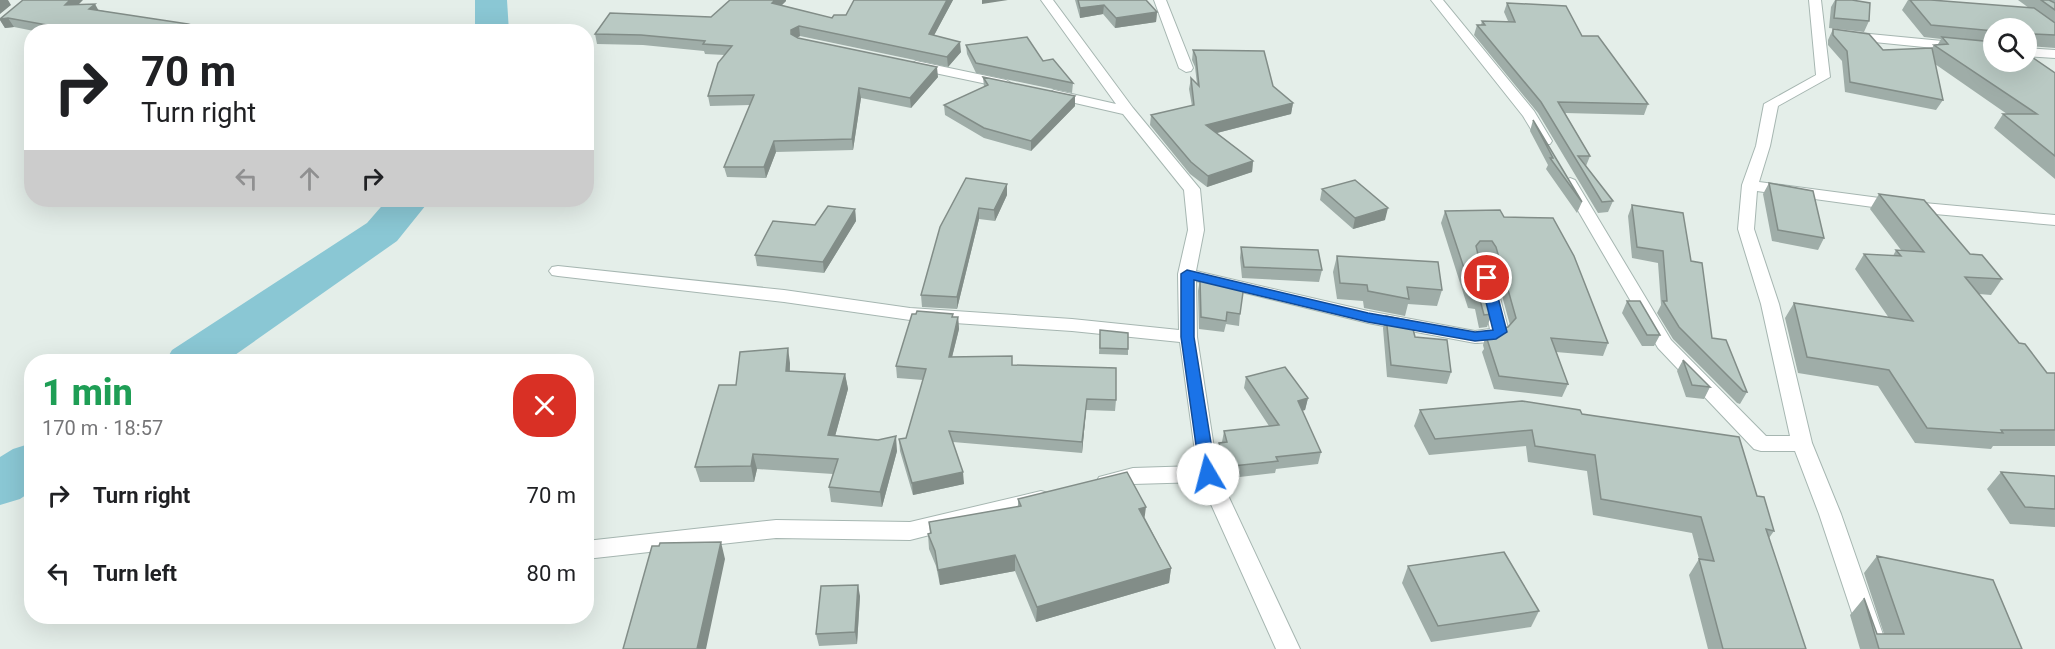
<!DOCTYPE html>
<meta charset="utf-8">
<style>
:root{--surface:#fff;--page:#f2f2f2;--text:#202124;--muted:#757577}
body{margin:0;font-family:Roboto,sans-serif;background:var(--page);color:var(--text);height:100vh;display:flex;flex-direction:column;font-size:22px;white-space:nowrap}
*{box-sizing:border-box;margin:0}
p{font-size:20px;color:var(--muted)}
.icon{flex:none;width:33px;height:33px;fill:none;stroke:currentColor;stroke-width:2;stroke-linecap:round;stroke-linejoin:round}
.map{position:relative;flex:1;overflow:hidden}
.side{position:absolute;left:24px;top:354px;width:570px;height:270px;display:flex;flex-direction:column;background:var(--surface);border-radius:24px;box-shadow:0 6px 24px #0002}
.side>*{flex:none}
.guide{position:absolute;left:24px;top:24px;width:570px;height:183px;border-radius:24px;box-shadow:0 6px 24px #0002;background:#fff;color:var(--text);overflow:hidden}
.buttons{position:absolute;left:1983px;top:18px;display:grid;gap:12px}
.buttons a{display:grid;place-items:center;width:54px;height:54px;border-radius:50%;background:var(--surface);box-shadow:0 6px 24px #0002;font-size:30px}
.pin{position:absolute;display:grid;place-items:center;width:51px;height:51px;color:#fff;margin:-26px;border:3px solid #fff;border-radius:50%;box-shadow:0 2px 6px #0007}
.me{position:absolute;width:66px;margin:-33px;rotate:352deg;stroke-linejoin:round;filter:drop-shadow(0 0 4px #0008)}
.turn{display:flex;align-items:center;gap:21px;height:126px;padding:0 18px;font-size:27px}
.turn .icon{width:78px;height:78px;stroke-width:2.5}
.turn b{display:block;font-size:42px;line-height:51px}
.lanes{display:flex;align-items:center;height:57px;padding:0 18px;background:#0003;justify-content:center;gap:30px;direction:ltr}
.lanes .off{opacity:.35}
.round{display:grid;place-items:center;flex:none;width:63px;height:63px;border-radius:24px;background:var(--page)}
.head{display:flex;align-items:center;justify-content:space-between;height:102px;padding:0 18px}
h1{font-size:36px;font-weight:800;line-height:45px;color:#1e9e55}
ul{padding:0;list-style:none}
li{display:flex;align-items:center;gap:18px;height:78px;padding:0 18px}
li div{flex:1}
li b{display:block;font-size:22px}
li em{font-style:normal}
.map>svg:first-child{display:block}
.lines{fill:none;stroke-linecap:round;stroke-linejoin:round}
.river{fill:#8ac7d4;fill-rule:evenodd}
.minor-casing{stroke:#a6b6b1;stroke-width:2}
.minor{fill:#fff;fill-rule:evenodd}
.wall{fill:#9fada8}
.shaded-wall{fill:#828d88}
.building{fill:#b9c9c3;stroke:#828d88;stroke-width:1.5}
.route{fill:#1a73e8;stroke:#114b97;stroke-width:1.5}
</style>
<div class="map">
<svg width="2055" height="649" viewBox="0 0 2055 649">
<rect width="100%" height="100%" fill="#e4eee9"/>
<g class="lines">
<path class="river" d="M475,0H507L509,32H475Z
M387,200H430L397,241L225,362H165L172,350L367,223Z
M32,443V491L20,499L0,505V457L13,449Z"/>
<defs>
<path id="minor" d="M1041,0H1053L1133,108L1200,189L1204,230L1196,271L1368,311L1475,331L1490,329L1474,260L1476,256H1488L1490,260L1509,332C1502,343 1487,342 1475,343L1368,323L1196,281L1197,337L1218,474L1300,649H1276L1201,482L1133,484L1106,491L1099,489L1096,483L1099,477L1133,468L1197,466L1180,342L1072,331L910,320L784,302L558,276L552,275L549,271L552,267L558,266L784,290L910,308L1072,319L1179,330L1178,274L1188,230L1184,190L1123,114L1049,97L1047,94L1054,90L1116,104Z
M1154,0H1166L1193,68L1191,71L1186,72L1179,68Z
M1431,0H1443L1534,111L1552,141L1550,144H1540L1523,116Z
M1809,0H1821L1830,77L1778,106L1770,146L1759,182L1902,201L2055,215V225L1902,211L1757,191L1754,229L1779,304L1812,443L1841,514L1888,649H1864L1819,514L1795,451H1761L1754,449L1658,348L1562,183L1570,178L1575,180L1671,340L1766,436H1790L1761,304L1738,229L1742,185L1756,146L1764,104L1816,75Z
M1849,32L1994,46V54L1844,39L1843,36Z
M2026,48L2055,50V58L2026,56Z
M916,61L1006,80L1013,84L1006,88L911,68L909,65Z
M1041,491L1048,493L1052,499L1048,505L910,540L776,538L586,559V541L776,520L910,522Z"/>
</defs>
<use href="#minor" class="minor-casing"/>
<use href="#minor" class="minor"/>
</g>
<path class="wall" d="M854,0H953L934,35L961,52L948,67L800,36L797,38L938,77L911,108L861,98L853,150L776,152L766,178L727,177L724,167L750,105L710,106L708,96L725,55L705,54L704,51L643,45L597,44L595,34L711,17L786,1L781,5L832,18L846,15Z
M1075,0H1146L1157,12L1156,22L1115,28L1103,14L1080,18Z
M1835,0H1852L1869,21L1864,32L1829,28L1831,7Z
M1908,0H1931L2029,8L2018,0H2055V48L2027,46L2026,47V28H1994V62L2055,73V179L1994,128L2003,114H2007L1935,64L1943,100L1936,110L1845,92L1842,61L1828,45V40L1833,29L1883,50L1932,48L1934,45L1938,44L1941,39L1924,37L1902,10Z
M1507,3L1582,36L1648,104L1644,115L1565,113L1590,156L1586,166L1613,201L1608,212L1598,213L1538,113L1474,35L1477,25H1481L1482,21H1508L1504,12Z
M79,4L99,10L215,32H39L14,27L5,28L0,20V19Z
M966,45L1073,83L1072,93L976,73L967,54Z
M1193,50L1273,86L1293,103L1291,114L1217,133L1253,161L1252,172L1207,187L1190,174L1150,125L1151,115L1192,106L1189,89L1191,78L1197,84L1195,67L1192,60Z
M983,77L1075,106L1031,151L984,138L945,115L944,105L984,87Z
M1533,120L1582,202L1577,213L1546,169L1548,165L1530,131Z
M1769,183L1824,238L1818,250L1772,241L1763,194Z
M1007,184V195L995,221L979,219L957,309L922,307L921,295L940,227Z
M1322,189L1385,220L1353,229L1320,200Z
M1879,194L1970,254L2002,279L1991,295L1979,294L2019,343L2047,373H2055V446H1993L1991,449L1915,443L1878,386L1798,373L1785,318L1794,303L1889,318L1855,269L1864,254L1893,256L1896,250H1901L1870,209Z
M1632,205L1691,261L1712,338L1747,392L1740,404L1737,403L1673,339L1657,313L1661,305L1658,263L1632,258L1628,216Z
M855,209L856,221L824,273L757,266L755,255L815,225Z
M1445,211L1504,217L1608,343L1603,356L1556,352L1568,384L1562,397L1494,389L1482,352L1484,349L1483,345L1487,332L1508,327L1510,325L1492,259L1488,254H1478L1492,314L1487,327L1479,328L1475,309L1468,308L1441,223Z
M1241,247L1322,270L1319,282L1242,278L1240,258Z
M1337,256L1442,290L1437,306L1408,304L1405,316L1364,308L1363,301L1337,299L1333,272Z
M1200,279L1240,314L1239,326L1226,324L1224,332L1199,329L1198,291Z
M1627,301L1660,335L1654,346H1642L1622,313Z
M1386,316L1415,337L1451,372L1447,384L1387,377L1383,328Z
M953,317H958L959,329L952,357L1012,365L1116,400L1115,411L1086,410L1082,453L953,442L964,484L913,495L900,451L899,439L906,438L923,380L897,378L896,366Z
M1100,330L1128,349V355L1099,354Z
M1683,360L1710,387L1704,399L1686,397L1677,371Z
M790,363V371L845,374L848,389L835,436L897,451L882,507L831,502L829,487L833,474L757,469L754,482H700L695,467L736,385Z
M1246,377L1308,398L1305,410L1302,411L1321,452L1318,464L1276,469L1275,473L1231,478L1229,474L1222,475L1217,454L1219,443L1222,442L1224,431L1269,426L1244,388Z
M1420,410L1582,414L1757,496L1774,531L1769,538L1806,649H1708L1689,575L1699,559L1692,533L1593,515L1587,471L1528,462L1526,446L1429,455L1414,426Z
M2001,472L2055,476V527L2010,524L1987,489Z
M1018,499L1145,518L1171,568L1169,583L1036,622L1015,571L940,585L936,566L929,549L928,534L930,533L929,522L1018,507Z
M1877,556L2022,649H1860L1850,615L1864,598L1877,634H1884L1864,573Z
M1408,566L1539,611L1531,627L1431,642L1402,583Z
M860,596L857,644L819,646L816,634Z"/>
<path class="shaded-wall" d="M0,0H8L11,5L0,14Z
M70,0H83L70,13L65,5Z
M775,0H786V1L774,13L772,3Z
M947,0H953L930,43L929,34Z
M982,0H1008L982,4Z
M95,4L100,13L89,9Z
M1104,5L1103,14L1080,18V8Z
M1157,12L1156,22L1115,28L1116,18Z
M8,18L14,27L5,28L0,20V19Z
M799,26L800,36L793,40V44L791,30Z
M960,42L961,52L948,67L947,57Z
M937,67L938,77L911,108L910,98Z
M859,88L861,98L853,150L852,139Z
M1075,96V106L1031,151V141Z
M1293,103L1291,114L1205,136L1206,125Z
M774,141L776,152L766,178L764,167Z
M1253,161L1252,172L1207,187L1208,176Z
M1007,184V195L995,221L994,210Z
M979,208V219L957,309V297Z
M1388,208L1385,220L1353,229L1355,218Z
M855,209L856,221L824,273L823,262Z
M958,317L959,329L949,369V357Z
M788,348L790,363L789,386L786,371Z
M845,374L848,389L831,451L828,435Z
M1308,398L1305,410L1295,412L1298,401Z
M1087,399L1086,410L1082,453V442Z
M896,436L897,451L882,507L880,492Z
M753,454L757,469L754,482L751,466Z
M963,472L964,484L913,495L912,483Z
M1146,507L1144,522L1139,509Z
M721,542L725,559L706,649H697Z
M1015,555V571L940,585L938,570Z
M1171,568L1169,583L1036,622L1037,607Z
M858,585L860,596L857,644L855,632Z"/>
<path class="building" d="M23,0H70L65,5L95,4L89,9L188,24L215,32H86L8,18L0,19Z
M730,0H775L772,3L832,18L834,15H846L854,0H947L929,34L960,42L947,57L799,26L791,30V34L798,38L937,67L910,98L859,88L852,139L774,141L764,167H724L754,95L708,96L718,63L732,46L703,44L705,41L641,35L595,34L610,13L711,17Z
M1078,0H1146L1157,12L1116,18L1104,5L1080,8Z
M1836,0H1852L1870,3L1869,21L1834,18Z
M1910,0H1931L2034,8L2055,23V35L2034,34L2031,39H2026V28H1994V31L1931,25Z
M2041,0H2049L2055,3V10Z
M1507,3L1566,6L1582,36H1598L1648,104L1558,102L1590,156H1578L1613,201L1602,202L1541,102L1477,25H1485L1482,21L1515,22Z
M1833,29L1869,34L1883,50L1932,48L1943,100L1850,82L1847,51L1833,35Z
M1027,37L1043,61L1053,59L1073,83L976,63L966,45Z
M1942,37L1994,42V62H2026V53L2055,73V156L2003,114H2037L1934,45L1948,44Z
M1193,50L1264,51L1273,86L1293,103L1206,125L1253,161L1208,176L1191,162L1151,115L1194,105L1191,78L1199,86L1196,57Z
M983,77L1075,96L1031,141L984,128L944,105L988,85Z
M1533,120L1582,202L1550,158H1553Z
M966,178L1007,184L994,210L979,208L957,297L921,295L940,227Z
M1355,180L1388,208L1355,218L1322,189Z
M1769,183L1813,191L1824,238L1778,230Z
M1879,194L1924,200L1970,254L1982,255L2002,279L1965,277L2019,343L2025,344L2047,373H2055V430H2001L2003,433L1927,428L1889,370L1807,357L1794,303L1913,321L1864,254L1901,256L1896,250L1924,252Z
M1632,205L1683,213L1691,261L1702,263L1712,338L1726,340L1747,392L1743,391L1679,327L1663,301H1667L1663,251L1637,247Z
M828,206L855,209L823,262L755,255L773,221L815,225Z
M1500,210L1504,217L1553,218L1574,256L1608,343L1551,338L1568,384L1499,376L1487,339H1489L1487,332L1508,327L1516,318L1496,247L1492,241H1480L1476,246L1492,314L1484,315L1479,296L1473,295L1445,211Z
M1241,247L1318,250L1322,270L1244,267Z
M1337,256L1438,262L1442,290L1407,287L1409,299L1368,291L1367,285L1340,283Z
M1200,279L1244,285L1240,314L1227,312L1226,321L1201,317Z
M1627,301H1640L1660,335H1647Z
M917,311L953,314L952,317H958L949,357L1012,356V365L1116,368V400L1087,399L1082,442L949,431L963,472L912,483L899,439L906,438L926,369L896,366L912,314H916Z
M1386,316L1411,321L1415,337L1447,340L1451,372L1391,365Z
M1100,330L1128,333V349L1100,348Z
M788,348L786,371L845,374L828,435L878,440L896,436L880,492L829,487L838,459L753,454L751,466L695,467L719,385H736L740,352Z
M1683,360L1710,387L1692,385Z
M1285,367L1308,398L1298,401L1321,452L1276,457L1278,461L1233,466L1231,462L1224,463L1219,443L1227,442L1224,431L1279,425L1246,377Z
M1522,401L1580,410L1582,414L1739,437L1757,496L1764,497L1774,531L1766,529L1806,649H1723L1699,559L1714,561L1701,517L1601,499L1595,455L1535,446L1532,430L1435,439L1420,410Z
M1127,472L1146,507L1139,509L1171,568L1037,607L1015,555L938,570L935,551L928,534L931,533L929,522L1021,506L1018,499Z
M2001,472L2055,476V509L2025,507Z
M721,542L697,649H623L652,546H659L660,543Z
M1504,552L1539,611L1438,626L1408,566Z
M1877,556L1993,580L2022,649H1879L1864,598L1877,634H1904Z
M858,585L855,632L816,634L821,586Z"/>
<path class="route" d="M1187,270L1368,313L1475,332L1493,330L1480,278L1487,274L1493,278L1507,332L1496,339L1475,341L1368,322L1194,280V337L1216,474L1213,478H1202L1200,474L1181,337V274Z"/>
</svg>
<div class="buttons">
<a><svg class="icon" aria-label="search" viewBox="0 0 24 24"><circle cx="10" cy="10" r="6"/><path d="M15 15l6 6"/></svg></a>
</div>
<div class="pin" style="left:1487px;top:278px;background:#d93025"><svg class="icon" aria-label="arrive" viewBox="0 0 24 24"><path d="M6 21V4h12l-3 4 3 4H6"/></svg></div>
<svg class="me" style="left:1208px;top:474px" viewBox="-20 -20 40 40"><circle r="19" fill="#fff"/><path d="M0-13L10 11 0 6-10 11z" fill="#1a73e8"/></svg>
<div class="guide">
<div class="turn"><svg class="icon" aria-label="right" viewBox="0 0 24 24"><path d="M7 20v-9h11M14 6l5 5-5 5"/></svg><div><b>70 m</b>Turn right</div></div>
<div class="lanes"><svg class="icon off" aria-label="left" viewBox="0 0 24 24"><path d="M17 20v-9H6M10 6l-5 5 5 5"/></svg><svg class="icon off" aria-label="ahead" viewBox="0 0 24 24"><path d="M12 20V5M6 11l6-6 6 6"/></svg><svg class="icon" aria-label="right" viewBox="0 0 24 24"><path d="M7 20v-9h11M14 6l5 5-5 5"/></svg></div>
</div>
<section class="side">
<div class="head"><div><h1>1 min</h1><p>170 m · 18:57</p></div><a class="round" style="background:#d93025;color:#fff"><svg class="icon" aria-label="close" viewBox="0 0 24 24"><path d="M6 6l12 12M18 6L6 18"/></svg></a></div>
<ul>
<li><svg class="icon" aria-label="right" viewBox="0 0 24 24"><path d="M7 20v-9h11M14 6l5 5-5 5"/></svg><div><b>Turn right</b></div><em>70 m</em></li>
<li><svg class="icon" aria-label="left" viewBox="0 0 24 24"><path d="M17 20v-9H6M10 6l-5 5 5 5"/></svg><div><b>Turn left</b></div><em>80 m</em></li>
</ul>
</section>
</div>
